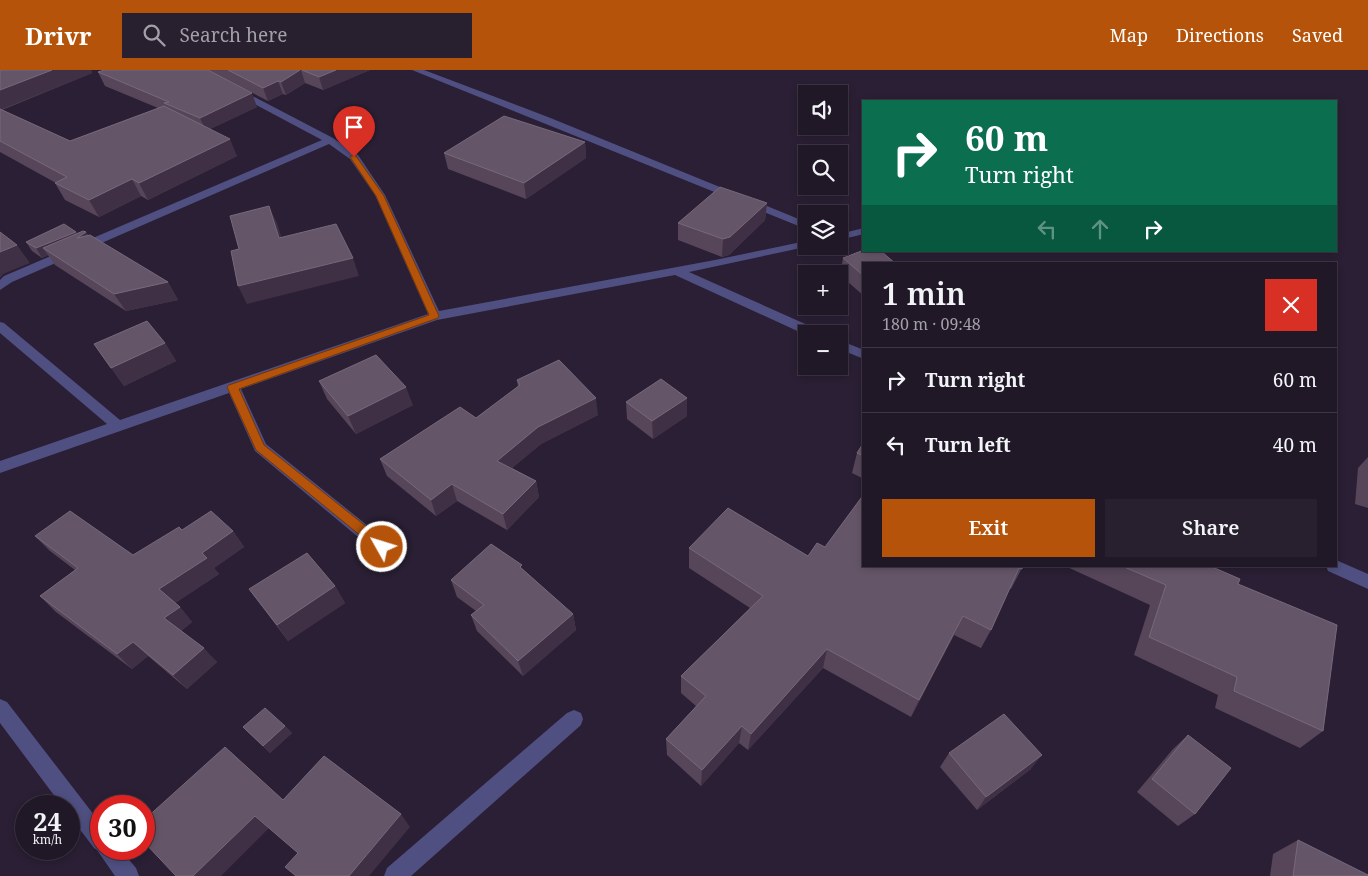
<!DOCTYPE html>
<meta charset="utf-8">
<style>
:root{--surface:#201727;--page:#28202f;--text:#f1f3f6;--muted:#a29fa7;--line:#3d3644;--accent:#b45309}
body{margin:0;font-family:"Noto Serif",serif;background:var(--page);color:var(--text);height:100vh;display:flex;flex-direction:column;font-size:19px;white-space:nowrap}
*{box-sizing:border-box;margin:0}
p{font-size:16px;color:var(--muted)}
.icon{flex:none;width:28px;height:28px;fill:none;stroke:currentColor;stroke-width:2;stroke-linecap:round;stroke-linejoin:round}
.map{position:relative;flex:1;overflow:hidden}
.panel{position:absolute;left:862px;top:192px;width:475px;height:305px;display:flex;flex-direction:column;background:var(--surface);border-radius:0px;box-shadow:0 2px 8px #0003,0 0 0 1px var(--line)}
.panel>*{flex:none}
.hud{position:absolute;left:862px;top:30px;width:475px;height:152px;border-radius:0px;box-shadow:0 2px 8px #0003,0 0 0 1px var(--line);background:#0b6e4f;color:#fff;overflow:hidden}
.controls{position:absolute;left:798px;top:15px;display:grid;gap:10px}
.controls a{display:grid;place-items:center;width:50px;height:50px;border-radius:0px;background:var(--surface);box-shadow:0 2px 8px #0003,0 0 0 1px var(--line);font-size:25px}
.speed{position:absolute;left:15px;top:725px;display:flex;gap:10px;font-size:25px;font-weight:700;text-align:center}
.speed>*{display:grid;place-content:center;width:65px;height:65px;border-radius:50%;background:var(--surface);box-shadow:0 2px 8px #0003,0 0 0 1px var(--line);line-height:1}
.speed small{font-size:12px;font-weight:400}
.speed .limit{border:8px solid #d22;background:#fff;color:#111}
.pin{position:absolute;display:grid;place-items:center;width:42px;height:42px;color:#fff;margin:-51px -21px;border-radius:50% 50% 50% 0;rotate:-45deg;box-shadow:0 0 5px #0007}
.pin .icon{rotate:45deg}
.me{position:absolute;width:55px;margin:-28px;rotate:309deg;stroke-linejoin:round;filter:drop-shadow(0 0 4px #0008)}
.turn{display:flex;align-items:center;gap:18px;height:105px;padding:0 20px;font-size:22px}
.turn .icon{width:65px;height:65px;stroke-width:2.5}
.turn b{display:block;font-size:35px;line-height:42px}
.lanes{display:flex;align-items:center;height:48px;padding:0 20px;background:#0003;justify-content:center;gap:25px;direction:ltr}
.lanes .off{opacity:.35}
.round{display:grid;place-items:center;flex:none;width:52px;height:52px;border-radius:0px;background:var(--page)}
.headline{display:flex;align-items:center;justify-content:space-between;height:85px;padding:0 20px}
h1{font-size:30px;font-weight:600;line-height:38px}
.primary-button{display:flex;gap:10px;margin-top:auto;padding:10px 20px}
.primary-button a{flex:1;height:58px;border-radius:0px;background:var(--accent);color:#fff;font-size:20px;font-weight:600;line-height:58px;text-align:center}
.primary-button a+a{background:var(--page);color:var(--text)}
ul{padding:0;list-style:none}
li{display:flex;align-items:center;gap:15px;height:65px;padding:0 20px;border-top:1px solid var(--line)}
li div{flex:1}
li b{display:block;font-size:19px}
li em{font-style:normal}
header{display:flex;align-items:center;gap:30px;box-sizing:border-box;height:70px;padding:0 25px;background:var(--accent);color:#fff}
header strong{font-size:24px}
nav{display:flex;gap:28px;margin-inline-start:auto;font-size:18px}
.search{width:350px;height:45px;background:var(--page);display:flex;align-items:center;gap:12px;box-sizing:border-box;padding:0 18px;border-radius:0px;color:var(--muted);font-size:19px}
.map>svg:first-child{display:block}
.lines{fill:none;stroke-linecap:round;stroke-linejoin:round}
.minor{fill:#4f4f81;fill-rule:evenodd}
.wall{fill:#57465a}
.shaded-wall{fill:#3f3045}
.building{fill:#655568;stroke:#77697b}
.route{fill:#b45309;stroke:#753606}
</style>
<header>
<strong>Drivr</strong>
<div class="search"><svg class="icon" aria-label="search" viewBox="0 0 24 24"><circle cx="10" cy="10" r="6"/><path d="M15 15l6 6"/></svg>Search here</div>
<nav><a>Map</a><a>Directions</a><a>Saved</a></nav>
</header>
<div class="map">
<svg width="1368" height="806" viewBox="0 0 1368 806">
<rect width="100%" height="100%" fill="#2a1f34"/>
<g class="lines">
<path class="minor" d="M412,0H424L548,47L806,152V159Z
M237,18L333,68L358,85L385,125L439,241L715,190L806,171V176H810L689,202L821,261L822,264L806,265L675,205L437,250L241,319L266,374L388,472L390,477L388,482L382,484L376,482L255,381L229,323L0,403V391L107,354L0,263V252L4,253L120,350L428,244L375,125L350,89L329,74L12,212L0,220V210L4,206L322,70L234,23V19Z
M864,158V164L839,170V164Z
M839,270L864,280V289L839,279Z
M1336,490L1368,504V519L1328,501L1326,496H1336Z
M0,629L7,632L101,754V779H120L136,798L139,806H115L97,780L94,778L69,745V736H62L0,653Z
M574,640L581,643L583,649L581,655L411,806H384L387,798L567,643Z"/>
</g>
<path class="wall" d="M0,0H91L92,3L2,40L70,71L158,38L105,16L98,2L257,37L210,59L237,86L148,130L141,126L99,147L65,130L55,113H56L0,82Z
M208,0H370L323,20L305,13L286,25L283,24L268,31Z
M585,72L586,88L526,129L448,99L444,83Z
M767,133L765,150L729,185L722,187L678,170V153Z
M86,162L88,165L168,212L178,230L126,241L55,195L48,185L42,188L32,181L26,172Z
M843,188L864,194V226L840,205Z
M165,273L176,291L124,316L94,274Z
M517,310L598,345L541,374L512,398L536,411L539,427L507,460L457,431L436,446L387,406L380,389L476,348L518,317Z
M319,311L413,335L356,364L327,329Z
M687,328V346L653,369L627,349L626,332Z
M864,372V409L852,403L857,383Z
M1368,387V438L1355,434L1358,398Z
M182,460L233,461L244,477L214,498L219,504L175,533L180,537L192,552L181,561L217,592L187,619L148,586L132,599L56,542L40,526L75,500L50,481L35,466L133,485Z
M825,477L1023,496L1011,519L1010,518L991,560L981,578L954,565L911,647L823,598L748,680L739,673L701,716L667,685L666,669L696,636L681,623V606L750,538L689,498V478L808,486Z
M1065,496H1210L1238,514L1323,661L1300,678L1215,638L1218,625L1134,585L1150,535Z
M523,500L573,544L576,560L523,606L477,561L471,545L476,541L457,527L451,510Z
M335,516L345,533L288,571L249,519Z
M285,656L292,663L270,683L243,657Z
M1188,665L1195,744L1178,756L1137,722L1173,679Z
M949,683L1031,699L977,740L940,697Z
M1298,770L1368,806H1270L1273,784Z"/>
<path class="shaded-wall" d="M52,0H91L92,3L0,40V20Z
M300,0H301L305,13L286,25L281,12Z
M336,0H370L323,20L319,7Z
M278,11L283,24L268,31L263,18Z
M252,23L257,37L206,61L200,48Z
M230,69L237,86L148,130L139,113Z
M585,72L586,88L526,129L524,113Z
M132,109L141,126L99,147L89,130Z
M767,133L765,150L729,185L722,187L723,169Z
M269,136L277,153L287,185L279,168Z
M76,162L79,166L86,162L97,180L43,178L48,185L42,188L36,178Z
M17,175L30,193L3,204L0,208V182Z
M353,188L359,206L247,234L238,216Z
M168,212L178,230L126,241L114,224Z
M165,273L176,291L124,316L111,298Z
M406,317L413,335L356,364L348,346Z
M596,328L598,345L541,374L501,407L497,391L538,357Z
M687,328V346L653,369L652,351Z
M536,411L539,427L507,460L503,444Z
M452,414L457,431L436,446L431,430Z
M233,461L244,477L214,498L219,504L173,534L159,519L202,483Z
M335,516L345,533L288,571L277,555Z
M180,537L192,552L178,563L164,548Z
M573,544L576,560L523,606L518,591Z
M963,546L954,565L911,647L919,630Z
M133,572L148,586L132,599L117,584Z
M204,578L217,592L187,619L173,605Z
M827,579L823,598L748,680L751,664Z
M285,656L292,663L270,683L263,676Z
M742,656L739,673L701,716L702,700Z
M1042,685L1031,699L977,740L986,727Z
M401,744L410,757L369,806H349Z
M255,746L269,758L221,806H193Z"/>
<path class="building" d="M0,0H52L0,20Z
M104,0H208L252,23L200,48L164,33L169,32L98,2Z
M228,0H300L281,12L278,11L263,18Z
M302,0H336L319,7Z
M164,36L230,69L139,113L132,109L89,130L55,113L67,107L0,71V39L70,71Z
M504,46L585,72L524,113L444,83Z
M720,117L767,133L730,167L723,169L678,153Z
M269,136L279,168L336,154L353,188L238,216L231,181L239,179L230,146Z
M64,154L76,162L36,178L26,172Z
M83,161L86,162L77,168L90,165L168,212L114,224L43,178Z
M0,162L17,175L0,182Z
M864,180V181H881L896,194H864V206L843,188Z
M147,251L165,273L111,298L94,274Z
M376,285L406,317L348,346L319,311Z
M559,290L596,328L538,357L497,391L536,411L503,444L452,414L431,430L380,389L460,337L476,348L520,315L517,310Z
M661,309L687,328L652,351L626,332Z
M864,372V386L857,383Z
M864,424V496H1023L1022,499L1019,498L991,560L963,546L919,630L827,579L751,664L742,656L702,700L666,669L706,626L681,606L763,526L689,478L728,438L808,486L817,473L825,477Z
M70,441L133,485L179,457L182,460L211,441L233,461L202,483L207,488L159,519L180,537L164,548L204,578L173,605L133,572L117,584L40,526L78,498L35,466Z
M491,474L522,495L520,497L573,544L518,591L471,545L484,535L451,510Z
M307,483L335,516L277,555L249,519Z
M1122,496H1210L1240,509L1238,514L1337,555L1323,661L1234,621L1237,607L1149,567L1166,515Z
M265,638L285,656L263,676L243,657Z
M1004,644L1042,685L986,727L949,683Z
M1188,665L1231,698L1195,744L1152,709Z
M225,677L283,730L324,686L401,744L349,806H296L285,797L298,783L255,746L193,806H176L144,772V750Z
M1298,770L1368,805V806H1293Z"/>
<path class="route" d="M354,85L356,86L384,126L439,246L438,248L239,319L264,375L387,473L388,477L387,480H378L256,380L227,317L229,315L429,245L376,126L350,87Z"/>
</svg>
<div class="controls">
<a><svg class="icon" aria-label="sound" viewBox="0 0 24 24"><path d="M4 9h4l5-4v14l-5-4H4zM17 9q2 3 0 6"/></svg></a>
<a><svg class="icon" aria-label="search" viewBox="0 0 24 24"><circle cx="10" cy="10" r="6"/><path d="M15 15l6 6"/></svg></a>
<a><svg class="icon" aria-label="layers" viewBox="0 0 24 24"><path d="M12 4l9 5-9 5-9-5zM3 14l9 5 9-5"/></svg></a>
<a>+</a>
<a>−</a>
</div>
<div class="speed"><div>24<small>km/h</small></div><div class="limit">30</div></div>
<div class="pin" style="left:354px;top:87px;background:#d93025"><svg class="icon" aria-label="arrive" viewBox="0 0 24 24"><path d="M6 21V4h12l-3 4 3 4H6"/></svg></div>
<svg class="me" style="left:382px;top:477px" viewBox="-20 -20 40 40"><circle r="17" fill="#b45309" stroke="#fff" stroke-width="3"/><path d="M0-11L8 9 0 5-8 9z" fill="#fff"/></svg>
<div class="hud">
<div class="turn"><svg class="icon" aria-label="right" viewBox="0 0 24 24"><path d="M7 20v-9h11M14 6l5 5-5 5"/></svg><div><b>60 m</b>Turn right</div></div>
<div class="lanes"><svg class="icon off" aria-label="left" viewBox="0 0 24 24"><path d="M17 20v-9H6M10 6l-5 5 5 5"/></svg><svg class="icon off" aria-label="ahead" viewBox="0 0 24 24"><path d="M12 20V5M6 11l6-6 6 6"/></svg><svg class="icon" aria-label="right" viewBox="0 0 24 24"><path d="M7 20v-9h11M14 6l5 5-5 5"/></svg></div>
</div>
<section class="panel">
<div class="headline"><div><h1>1 min</h1><p>180 m · 09:48</p></div><a class="round" style="background:#d93025;color:#fff"><svg class="icon" aria-label="close" viewBox="0 0 24 24"><path d="M6 6l12 12M18 6L6 18"/></svg></a></div>
<ul>
<li><svg class="icon" aria-label="right" viewBox="0 0 24 24"><path d="M7 20v-9h11M14 6l5 5-5 5"/></svg><div><b>Turn right</b></div><em>60 m</em></li>
<li><svg class="icon" aria-label="left" viewBox="0 0 24 24"><path d="M17 20v-9H6M10 6l-5 5 5 5"/></svg><div><b>Turn left</b></div><em>40 m</em></li>
</ul>
<div class="primary-button"><a>Exit</a><a>Share</a></div>
</section>
</div>
